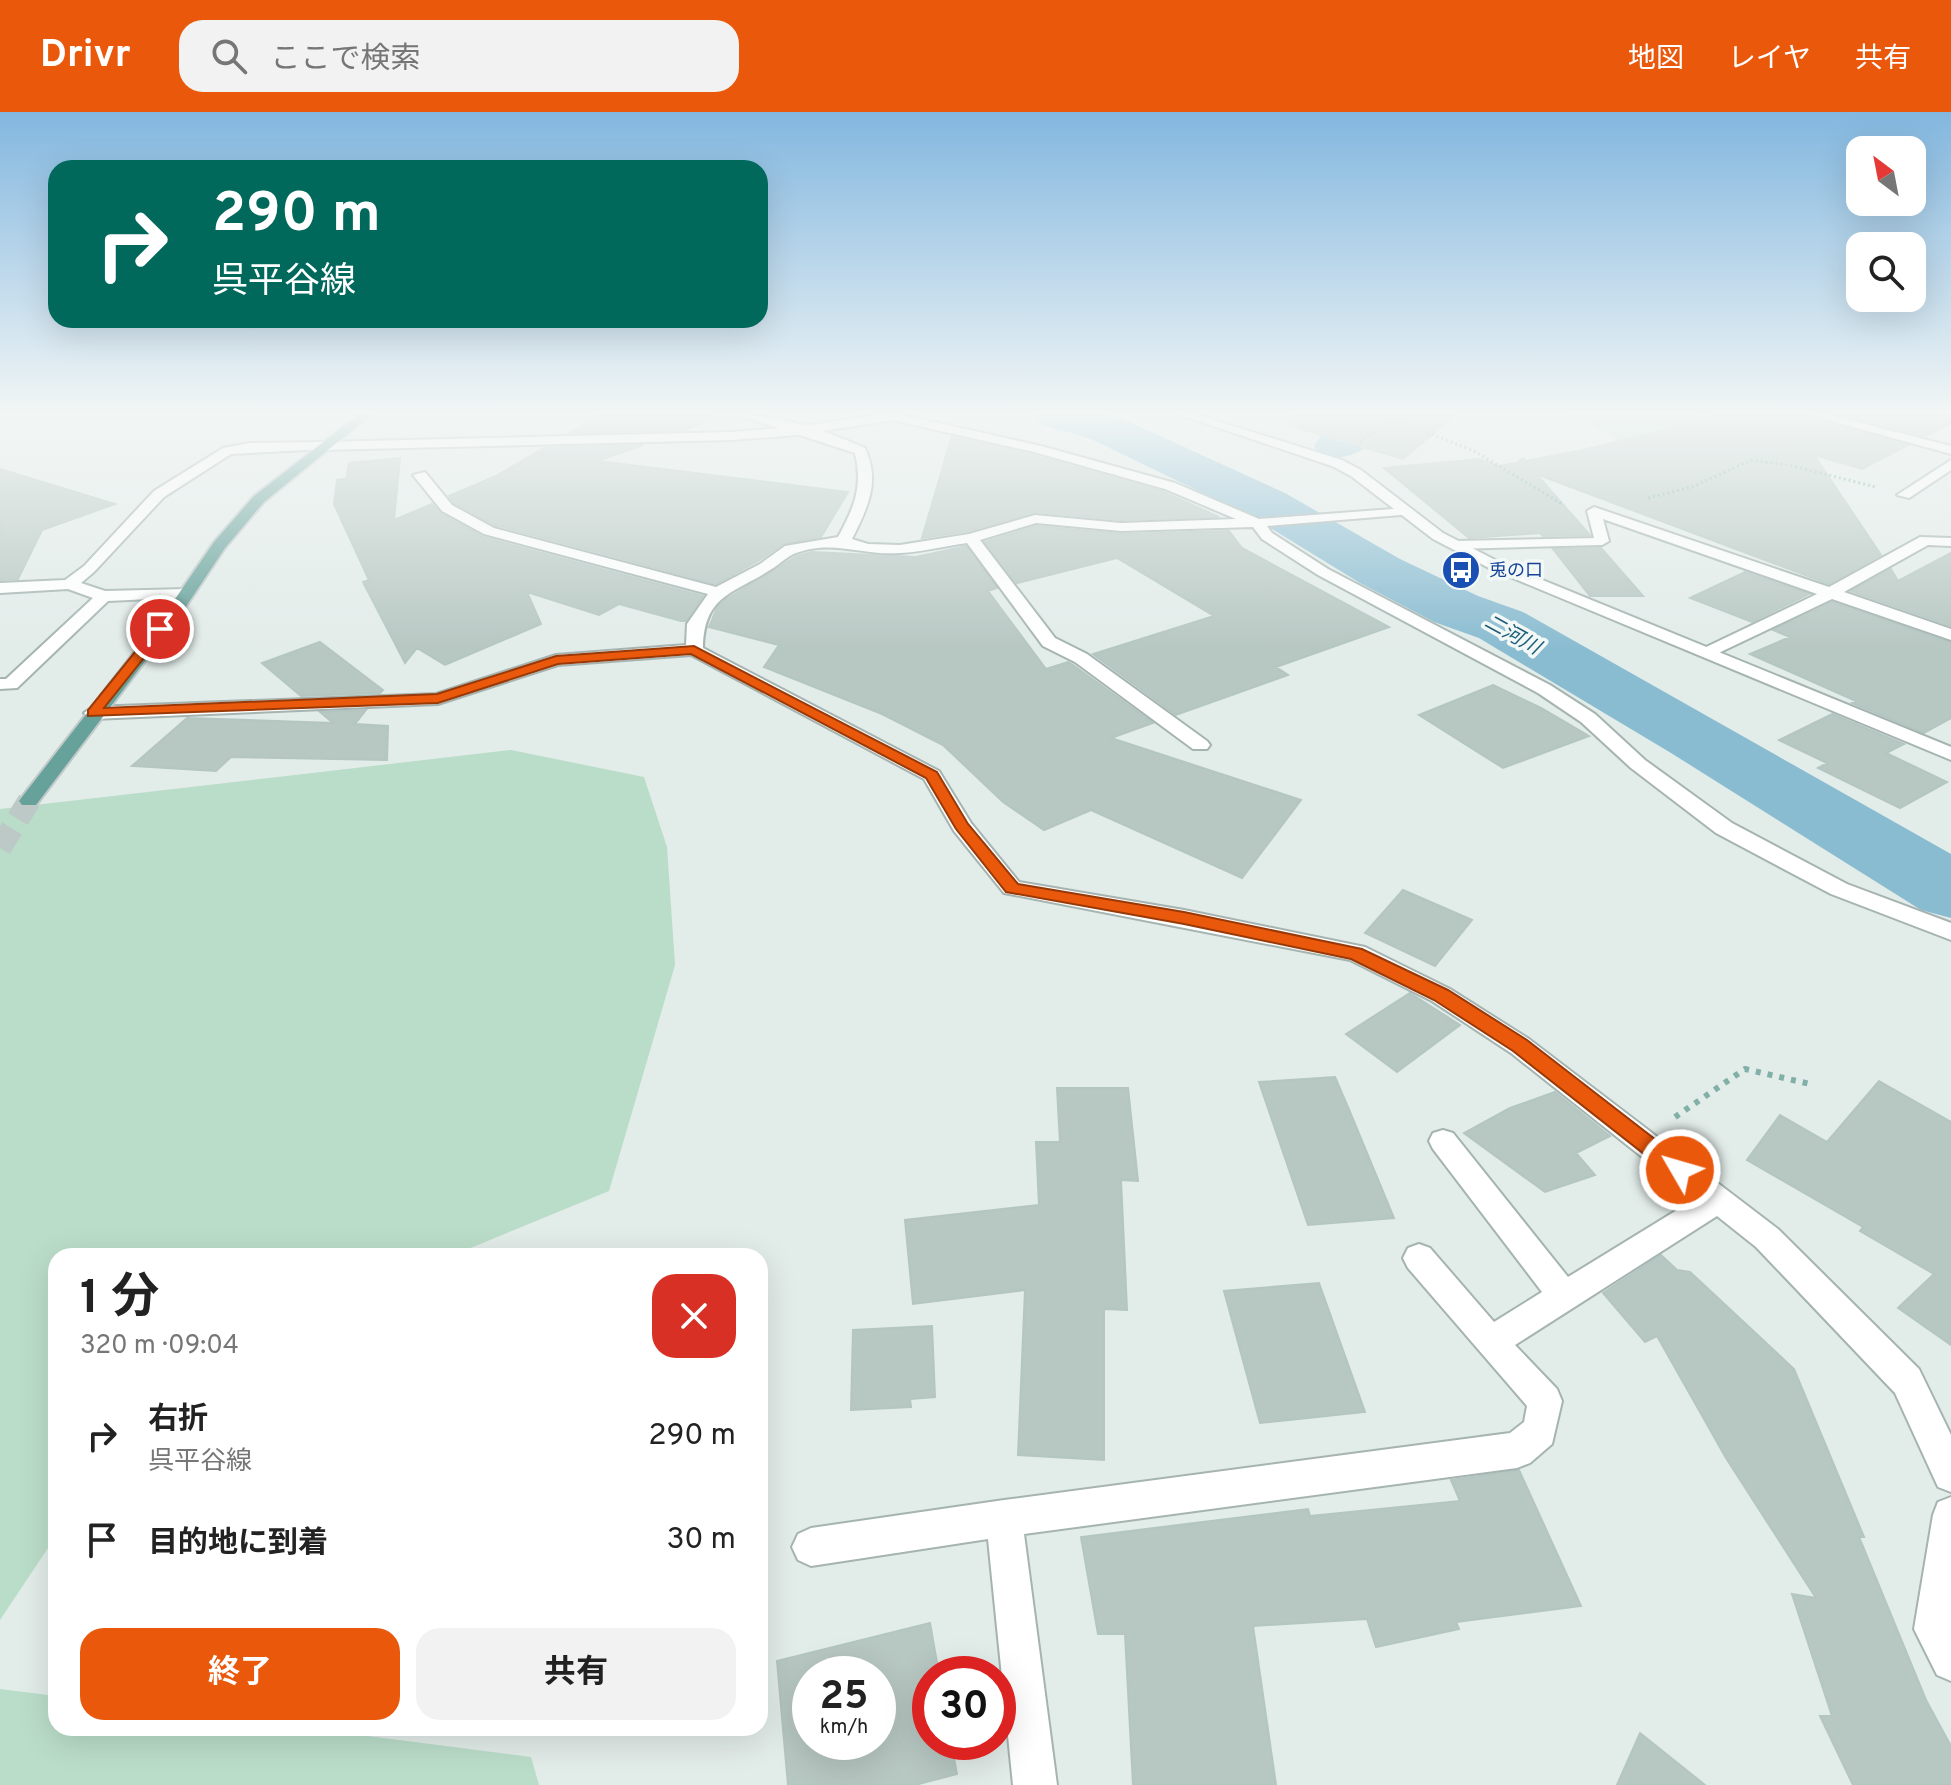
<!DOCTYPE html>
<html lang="ja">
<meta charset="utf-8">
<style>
:root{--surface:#fff;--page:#f2f2f2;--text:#222;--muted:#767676;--accent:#ea580c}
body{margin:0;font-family:Overpass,"Noto Sans JP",sans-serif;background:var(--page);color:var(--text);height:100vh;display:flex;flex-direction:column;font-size:30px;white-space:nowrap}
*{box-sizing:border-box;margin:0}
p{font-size:26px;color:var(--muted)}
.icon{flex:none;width:44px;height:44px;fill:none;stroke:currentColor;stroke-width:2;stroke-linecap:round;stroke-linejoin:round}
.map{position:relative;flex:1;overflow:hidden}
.sheet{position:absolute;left:48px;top:1136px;width:720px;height:488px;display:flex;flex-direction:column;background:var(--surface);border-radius:24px;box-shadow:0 8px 32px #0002}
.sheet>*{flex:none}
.guide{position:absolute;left:48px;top:48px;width:720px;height:168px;border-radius:24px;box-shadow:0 8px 32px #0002;background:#00695c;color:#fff;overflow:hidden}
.needle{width:52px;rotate:328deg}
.controls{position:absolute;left:1846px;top:24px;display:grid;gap:16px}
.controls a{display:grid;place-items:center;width:80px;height:80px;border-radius:16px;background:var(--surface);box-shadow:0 8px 32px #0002;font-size:40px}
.speed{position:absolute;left:792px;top:1544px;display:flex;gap:16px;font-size:40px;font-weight:700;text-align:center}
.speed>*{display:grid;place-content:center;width:104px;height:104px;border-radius:50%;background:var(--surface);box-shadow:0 8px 32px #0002;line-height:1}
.speed small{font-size:20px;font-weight:400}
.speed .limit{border:12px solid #d22;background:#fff;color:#111}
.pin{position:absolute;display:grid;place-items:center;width:68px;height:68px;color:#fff;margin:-34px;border:4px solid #fff;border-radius:50%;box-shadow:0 2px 8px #0007}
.me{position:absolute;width:88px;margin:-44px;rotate:308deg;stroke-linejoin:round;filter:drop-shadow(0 0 6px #0008)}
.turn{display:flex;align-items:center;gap:28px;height:168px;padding:0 32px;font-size:36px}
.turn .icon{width:104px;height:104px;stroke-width:2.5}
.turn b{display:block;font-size:56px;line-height:68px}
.round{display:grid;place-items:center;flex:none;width:84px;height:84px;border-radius:24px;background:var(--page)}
.overview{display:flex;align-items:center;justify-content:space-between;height:136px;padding:0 32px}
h1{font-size:48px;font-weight:700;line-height:60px}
.action{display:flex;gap:16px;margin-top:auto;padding:16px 32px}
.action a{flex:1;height:92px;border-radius:24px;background:var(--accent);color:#fff;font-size:32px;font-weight:700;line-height:92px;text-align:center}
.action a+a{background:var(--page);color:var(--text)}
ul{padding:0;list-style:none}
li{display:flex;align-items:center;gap:24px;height:104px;padding:0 32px}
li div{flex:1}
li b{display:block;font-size:30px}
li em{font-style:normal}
header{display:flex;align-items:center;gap:48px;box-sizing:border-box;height:112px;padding:0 40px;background:var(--accent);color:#fff}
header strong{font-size:38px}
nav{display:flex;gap:44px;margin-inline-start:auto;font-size:28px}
.search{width:560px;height:72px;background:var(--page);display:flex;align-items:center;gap:20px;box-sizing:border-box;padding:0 28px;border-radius:24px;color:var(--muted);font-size:30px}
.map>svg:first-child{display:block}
.green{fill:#baddc9}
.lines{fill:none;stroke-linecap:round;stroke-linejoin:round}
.river{fill:#8abcd1;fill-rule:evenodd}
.building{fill:#b7c7c2;stroke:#b4c6c1;stroke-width:2;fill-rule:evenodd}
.primary-tunnel{stroke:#bcc9c6;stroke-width:23;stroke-dasharray:23 11;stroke-linecap:butt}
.minor-casing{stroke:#a5b4b1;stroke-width:4}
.tertiary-casing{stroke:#a5b4b1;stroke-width:4}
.primary-casing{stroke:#c1c9c8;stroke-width:4}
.path-far1{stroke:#82b0a8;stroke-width:3;stroke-dasharray:2 3;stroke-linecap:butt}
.path{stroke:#82b0a8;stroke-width:6;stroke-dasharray:5 7;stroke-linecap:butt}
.minor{fill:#fff;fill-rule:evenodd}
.tertiary{fill:#fff;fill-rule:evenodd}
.primary{fill:#66a19a;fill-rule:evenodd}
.route{fill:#ea580c;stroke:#983908;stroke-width:2}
.labels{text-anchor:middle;stroke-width:7;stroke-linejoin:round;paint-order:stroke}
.far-transit-label{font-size:18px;fill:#164399;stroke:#f2f8f6;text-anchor:start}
.far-water-label{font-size:20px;font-style:italic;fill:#1c5c79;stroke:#f2f8f6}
</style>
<header>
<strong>Drivr</strong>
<div class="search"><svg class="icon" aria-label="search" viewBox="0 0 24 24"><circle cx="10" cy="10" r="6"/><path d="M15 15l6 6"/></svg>ここで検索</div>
<nav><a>地図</a><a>レイヤ</a><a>共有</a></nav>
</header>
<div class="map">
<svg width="1951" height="1673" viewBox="0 0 1951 1673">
<rect width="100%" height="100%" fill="#e2ece9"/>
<path class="green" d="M1564,303H1697L1728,314L1679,352L1619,329L1595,313Z
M511,638L644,665L667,735L675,853L609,1079L451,1144H56V1424L0,1508V697Z
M0,1577L56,1584V1616H305L531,1645L539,1673H0Z"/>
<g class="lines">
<path class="river" d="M1034,303H1106L1123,307L1285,381L1400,447L1478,484L1523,500L1951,742V806L1921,798L1671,641L1479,526L1434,510L1360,471L1249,403L1188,374L1091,327L1040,312Z
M1349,303H1399C1381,329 1353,352 1321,344L1314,334L1321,324Z"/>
</g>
<path class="building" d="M600,303H712L713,308L684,318L569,321Z
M1291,303H1455L1403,347L1289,313Z
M1714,303H1807L1908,333L1862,357L1814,343L1881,443L1829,472L1536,362L1590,423L1543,424L1540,421L1469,426L1384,356L1479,347L1498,354L1517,351L1523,346L1526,349L1583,338L1714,307Z
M1840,303H1951V311L1925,324Z
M952,324L1033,343L1164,380L1219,405L1121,408L1035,400L968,419L922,426Z
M643,333L598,349L848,380L821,425L783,432L758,449L716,472L495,413L454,391L449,384L496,364L544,336Z
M400,346L394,408L432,392L441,402L483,425L703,484L686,509H681L619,492L599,503L527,480L541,512L445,553L417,536L405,551L363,470L369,468L334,392L337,368L346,367L349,351Z
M0,357L115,392L42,418L18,467L0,468Z
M1036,414L1121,422L1229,419L1242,436L1389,515L1276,555L1288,563L1176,603L1093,542L1214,504L1117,446L1017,471L985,430Z
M966,434L997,476L988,479L1046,557L1068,550L1073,553L1153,611L1111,626L1301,688L1242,766L1091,698L1044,718L1003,690L943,633L882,602L764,555L779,533L709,515L717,496L725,488L797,444L812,440L916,445Z
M1601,436L1643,484H1590L1553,437Z
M1951,441V514L1851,479L1891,457L1898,469Z
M1745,460L1809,482L1752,510L1690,486Z
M1832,490L1951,531V606L1924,621L1852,591L1856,589L1750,542L1790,525L1773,518Z
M320,530L383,578L380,581L301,584L262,551Z
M1493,573L1541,596L1589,624L1503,656L1419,603Z
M366,598L355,612L388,614L387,648L231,645L216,659L132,654L187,606L333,611L320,600Z
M1832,602L1904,632L1886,641L1947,670L1900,696L1818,656L1827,651L1779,628Z
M1403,778L1472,808L1435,854L1365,821Z
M1410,881L1460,913L1397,960L1346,922Z
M1335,965L1350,1000L1394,1106L1308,1113L1259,970Z
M1879,969L1951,1010V1233L1898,1196L1934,1162L1860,1119L1863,1115L1747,1048L1780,1003L1827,1030Z
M1057,976H1128L1138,1069L1121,1068L1127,1198L1104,1197V1348L1018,1343L1025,1178L913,1192L905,1108L1039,1093L1036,1030H1060Z
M1555,980L1610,1024L1576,1041L1595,1063L1545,1080L1464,1021L1510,996Z
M1661,1143L1677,1158L1690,1160L1794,1257L1864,1425H1859L1926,1588L1951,1634V1673H1853L1820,1604H1832L1792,1482L1816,1486L1726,1346L1657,1224L1645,1230L1603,1181Z
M1319,1171L1365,1300L1260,1311L1224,1179Z
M932,1214L935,1285L910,1287L911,1295L851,1298L853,1218Z
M1519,1358L1581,1494L1456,1510L1459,1517L1376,1535L1367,1507L1253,1514L1276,1673H1133L1125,1522H1098L1081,1425L1308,1397L1310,1404L1460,1389L1451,1368Z
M930,1511L939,1562H930V1630H951L957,1662L915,1673H788L777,1549ZM810,1562H878V1630H810Z
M1640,1621L1705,1673H1617Z"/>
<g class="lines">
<path class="primary-tunnel" d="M0,736L29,689"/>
<defs>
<path id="minor" d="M738,303C779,302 828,320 865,336C881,370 867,397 852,427L868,432L900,433L969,422L1035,403L1121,411L1236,407L1165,377L1034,340L888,307L887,303H903L1041,334L1175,371L1259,407L1406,396V402L1401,403L1267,414L1272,421L1328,457L1550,573L1595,602L1645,648L1732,711L1847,772L1951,811V828L1831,782L1716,721L1631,656L1581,610L1538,581L1318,463L1262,427L1253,415L1121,419L1036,411L980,428L1055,526L1087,542L1207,629L1210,633L1207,637H1193L1075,550L1043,534L967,431C945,434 922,440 900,441C863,444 833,427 796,441C787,444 779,453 770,458C733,482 704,483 703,536L939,659L971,711L1019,770L1184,798L1365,835L1450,877L1529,927L1778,1117L1919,1257L1951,1323V1380L1938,1375L1895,1281L1756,1135L1717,1104L1515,1233L1557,1277L1562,1289L1552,1332L1530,1351L1517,1356L1024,1422L1057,1673H1013L988,1427L811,1454L798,1448L792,1435L798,1422L811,1416L1004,1388L1510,1321L1524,1310L1527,1294L1408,1156L1403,1146L1408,1136L1419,1132L1430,1136L1494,1210L1542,1180L1433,1037L1429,1029L1433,1021L1443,1018L1453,1021L1568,1165L1695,1087L1511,941L1432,889L1350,848L1004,781L954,719L924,667L691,543L558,553L438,592L93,607L84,601L93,595L436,582L556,543L686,533L687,512L708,482L484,422L442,399L413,363L425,360L452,393L494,416L716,475L760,452L785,434L838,425C854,396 863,375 855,341Z
M1810,303H1829L1951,334V342Z
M322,330L326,331V337L231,342L164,385L94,460L81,471L105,479L186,477L192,479V485L108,489L17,576L0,577V567H6L93,486L68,477L0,481V471L65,468L84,454L154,379L223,336L249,331Z
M1951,348V358L1909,386L1897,383Z
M1594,395L1829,475L1920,425L1951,426V434L1928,433L1844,480L1951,517V528L1832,487L1708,546L1699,541L1702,537L1817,482L1603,407L1609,429L1602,433L1455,437L1448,433L1455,429L1594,426L1587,399Z
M1951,1385V1569L1937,1563L1914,1517L1933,1403L1938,1390Z"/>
<path id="tertiary" d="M877,303H905L899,307L797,323L732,328L322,338L316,334L322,330L732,320L797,315Z
M1180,303H1198L1342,348L1361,358L1443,421L1501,451L1951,635V648L1491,457L1433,427L1351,364L1332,354Z"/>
<path id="primary" d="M358,303H371L264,390L225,436L183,499L36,693H22L19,689L22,685L171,493L214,430L254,384Z"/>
</defs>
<use href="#minor" class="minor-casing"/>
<use href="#tertiary" class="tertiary-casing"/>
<use href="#primary" class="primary-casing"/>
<path class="path-far1" d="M1390,306L1474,339L1564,393
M1360,330L1393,303
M1648,386L1692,375L1751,348L1789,353L1876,375"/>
<path class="path" d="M1675,1005L1745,957L1810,972"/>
<use href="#minor" class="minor"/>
<use href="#tertiary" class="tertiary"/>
<use href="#primary" class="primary"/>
</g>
<linearGradient id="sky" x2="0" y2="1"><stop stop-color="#82b7df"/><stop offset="0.56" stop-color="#f2f6f5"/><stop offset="1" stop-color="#f2f6f5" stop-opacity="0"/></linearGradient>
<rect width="1951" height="537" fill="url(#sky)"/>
<path class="route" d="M160,513L167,517L104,596L437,582L556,544L694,534L937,660L968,712L1018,772L1184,800L1362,837L1448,878L1527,928L1687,1052L1691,1058L1687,1064L1680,1067L1672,1064L1513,939L1434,888L1351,847L1184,812L1006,780L956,717L926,666L691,542L558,552L438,591L88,604V598L156,514Z"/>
<defs>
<symbol id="bus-disc" viewBox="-11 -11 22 22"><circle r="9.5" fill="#1a4fb4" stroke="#f2f8f6"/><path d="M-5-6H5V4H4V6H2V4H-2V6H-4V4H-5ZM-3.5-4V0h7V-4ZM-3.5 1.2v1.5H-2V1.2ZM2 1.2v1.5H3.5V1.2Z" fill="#fff"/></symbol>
</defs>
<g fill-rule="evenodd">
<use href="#bus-disc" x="1439" y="436" width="44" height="44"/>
</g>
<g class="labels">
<g class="far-transit-label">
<text x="1489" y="464">兎の口</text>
</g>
<g class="far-water-label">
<text transform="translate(1513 522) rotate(29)" y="7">二河川</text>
</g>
</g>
</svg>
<div class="controls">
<a><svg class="needle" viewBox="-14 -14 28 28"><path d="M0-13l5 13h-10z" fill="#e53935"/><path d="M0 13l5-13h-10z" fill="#767676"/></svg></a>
<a><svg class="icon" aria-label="search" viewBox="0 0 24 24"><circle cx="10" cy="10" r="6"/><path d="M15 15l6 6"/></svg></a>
</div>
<div class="speed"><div>25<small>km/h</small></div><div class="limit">30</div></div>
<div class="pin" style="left:160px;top:517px;background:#d93025"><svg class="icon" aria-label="arrive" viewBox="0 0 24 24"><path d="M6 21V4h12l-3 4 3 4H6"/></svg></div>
<svg class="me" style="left:1680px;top:1058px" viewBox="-20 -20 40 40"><circle r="17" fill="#ea580c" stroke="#fff" stroke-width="3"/><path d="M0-11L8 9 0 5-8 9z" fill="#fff"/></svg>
<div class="guide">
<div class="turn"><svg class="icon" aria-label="right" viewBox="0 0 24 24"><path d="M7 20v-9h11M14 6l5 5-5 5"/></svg><div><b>290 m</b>呉平谷線</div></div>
</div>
<section class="sheet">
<div class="overview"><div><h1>1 分</h1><p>320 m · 09:04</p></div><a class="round" style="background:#d93025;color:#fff"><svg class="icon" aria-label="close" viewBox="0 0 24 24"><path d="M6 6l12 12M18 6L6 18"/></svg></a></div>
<ul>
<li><svg class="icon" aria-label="right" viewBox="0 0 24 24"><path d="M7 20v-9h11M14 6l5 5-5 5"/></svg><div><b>右折</b><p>呉平谷線</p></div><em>290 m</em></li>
<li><svg class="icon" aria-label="arrive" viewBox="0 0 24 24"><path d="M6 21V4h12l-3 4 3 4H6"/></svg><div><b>目的地に到着</b></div><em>30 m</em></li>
</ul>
<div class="action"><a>終了</a><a>共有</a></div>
</section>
</div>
